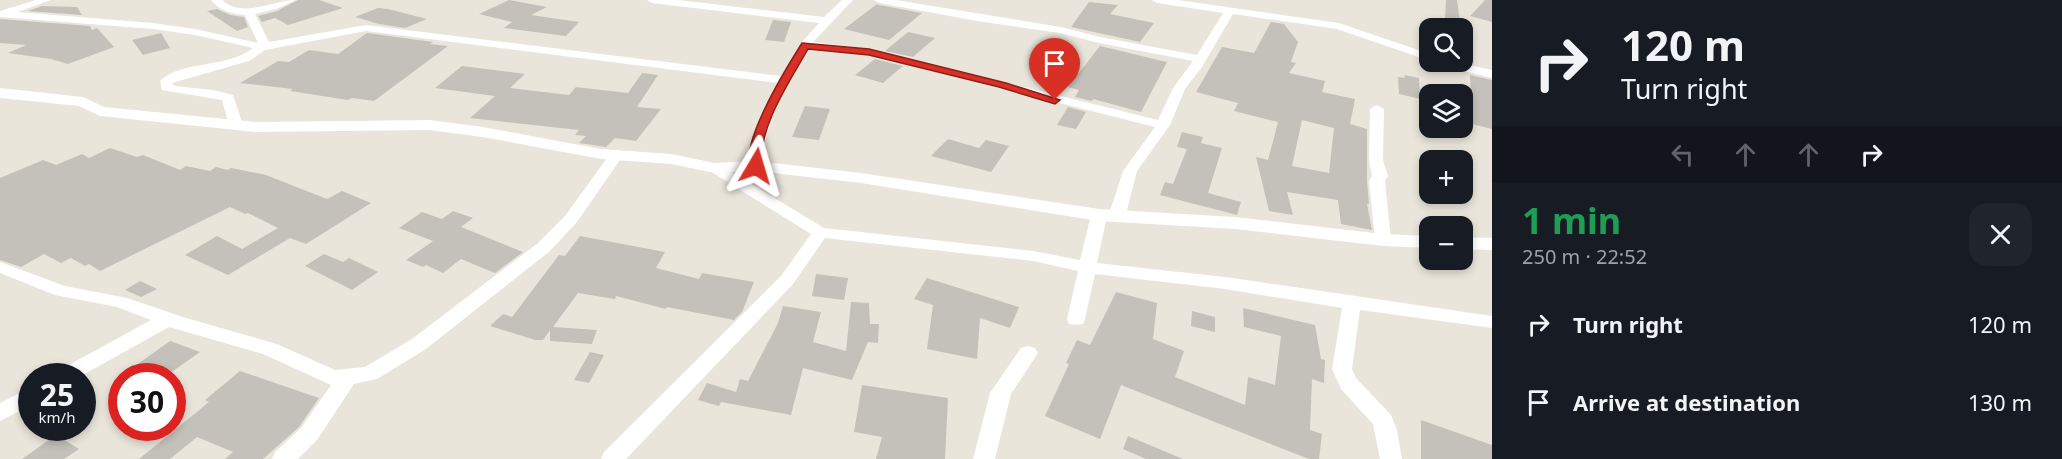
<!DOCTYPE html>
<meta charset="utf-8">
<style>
:root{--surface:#171b24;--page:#20242c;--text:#f1f3f6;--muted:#9ea1a6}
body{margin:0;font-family:"Noto Sans",sans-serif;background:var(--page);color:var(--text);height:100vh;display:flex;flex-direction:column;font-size:22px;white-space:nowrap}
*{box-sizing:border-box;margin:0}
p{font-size:20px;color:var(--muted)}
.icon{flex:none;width:33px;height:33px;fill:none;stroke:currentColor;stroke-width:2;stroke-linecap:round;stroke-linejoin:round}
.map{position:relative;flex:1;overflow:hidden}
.drawer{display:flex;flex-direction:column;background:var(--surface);width:570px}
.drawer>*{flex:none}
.guide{background:#171b24;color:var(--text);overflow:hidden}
.controls{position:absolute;left:1419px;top:18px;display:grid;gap:12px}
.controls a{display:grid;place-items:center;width:54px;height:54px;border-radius:12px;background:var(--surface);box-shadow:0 3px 9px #0003;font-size:30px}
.speed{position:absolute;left:18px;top:363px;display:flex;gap:12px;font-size:30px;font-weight:700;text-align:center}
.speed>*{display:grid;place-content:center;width:78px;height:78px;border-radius:50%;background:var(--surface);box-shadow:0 3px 9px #0003;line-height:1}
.speed small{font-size:15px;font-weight:400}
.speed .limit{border:9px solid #d22;background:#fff;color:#111}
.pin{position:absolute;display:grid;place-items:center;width:51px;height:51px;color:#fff;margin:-62px -26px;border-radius:50% 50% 50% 0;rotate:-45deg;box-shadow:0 0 6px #0007}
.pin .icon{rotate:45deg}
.me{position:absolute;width:66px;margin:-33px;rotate:7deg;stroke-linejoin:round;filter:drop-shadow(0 0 4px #0008)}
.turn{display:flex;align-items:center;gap:21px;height:126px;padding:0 30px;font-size:27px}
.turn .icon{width:78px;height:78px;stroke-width:2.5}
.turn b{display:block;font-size:42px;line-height:51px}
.lanes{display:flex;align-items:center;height:57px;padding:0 30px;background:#0003;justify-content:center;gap:30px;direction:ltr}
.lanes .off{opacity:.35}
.round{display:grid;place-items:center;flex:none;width:63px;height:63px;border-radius:18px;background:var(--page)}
.head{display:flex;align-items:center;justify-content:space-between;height:102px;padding:0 30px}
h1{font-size:36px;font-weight:700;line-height:45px;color:#1e9e55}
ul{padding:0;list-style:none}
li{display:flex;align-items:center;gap:18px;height:78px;padding:0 30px}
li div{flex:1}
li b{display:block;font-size:22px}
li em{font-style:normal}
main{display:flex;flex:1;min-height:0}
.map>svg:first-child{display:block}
.building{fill:#c4c1ba;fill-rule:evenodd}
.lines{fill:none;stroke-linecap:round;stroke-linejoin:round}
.minor{fill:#fff;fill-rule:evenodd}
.tertiary{fill:#fff;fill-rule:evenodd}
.route{fill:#d93025;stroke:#8d1f18;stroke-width:1.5}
</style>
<main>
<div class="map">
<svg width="1492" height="459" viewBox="0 0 1492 459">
<rect width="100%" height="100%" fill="#e9e5da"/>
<path class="building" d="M298,0H319L343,8L288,25L275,18L262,22L258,16L277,11Z
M509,0L547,7L531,15L579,22L566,36L504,28L512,22L479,14Z
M1446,0H1457L1460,21L1445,18Z
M1485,0H1492V22L1470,16Z
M1089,2L1118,5L1110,14L1154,23L1140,42L1071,27Z
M877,4L879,5L922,13L889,40L844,29Z
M42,6L77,7L82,15L28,11Z
M378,8L388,9L427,19L405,28L379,24L355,17Z
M217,9L230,15L244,17L248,27L237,31L207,11Z
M0,19L90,26L92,30L97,28L114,47L68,64L51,59L8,53L26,45L0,43Z
M773,20L791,22L784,42L765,40Z
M1271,22L1284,24L1298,42L1291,62L1296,63L1289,73L1325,81L1322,92L1355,99L1350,124L1367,129V181L1369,204H1367L1372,230L1341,224L1338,200L1287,192L1293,215L1269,211L1256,157L1268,160L1278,122L1234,111L1238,103L1196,92L1222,47L1254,53ZM1302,120L1334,128L1329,173L1292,166Z
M908,32L935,38L913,57L885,51Z
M161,33L170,48L143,55L132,40Z
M367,33L433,42L430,44L448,46L374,101L352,98L348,100L290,91L293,89L240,83L278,61L289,62L309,50L338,54Z
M1100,46L1167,62L1141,112L1093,99L1092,101L1075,97L1079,90L1068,87Z
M875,59L903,66L883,83L855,75Z
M462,66L525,74L510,88L569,95L576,87L628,93L642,73L658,75L637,107L661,109L636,141L615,138L606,147L579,143L586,136L575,135L579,130L470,118L495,96L435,88Z
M1404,75L1419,78L1420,99L1399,94L1398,77L1405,78Z
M1470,75L1492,80V129L1468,123L1465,95L1471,96Z
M805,106L830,109L819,140L792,137Z
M1068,107L1086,112L1076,129L1057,125Z
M1182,132L1203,137L1201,143L1222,148L1208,193L1241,202L1237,215L1160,195L1165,182L1173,184L1187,149L1177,147Z
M948,139L979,148L986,140L1009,146L991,172L931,156Z
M110,148L137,157L143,155L180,170L186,166L210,171L216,167L228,170L231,168L266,175L327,199L342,191L371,203L306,244L290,238L228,275L185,255L217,236L242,249L278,228L248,213L245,214L230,207L100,271L89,264L85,266L71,258L61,263L44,254L21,267L0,260V178L43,160L56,165L82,154L89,158Z
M453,211L473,218L461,227L523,252L495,273L461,259L443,273L426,265L423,267L406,260L433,241L399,228L422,212L442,219Z
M580,236L665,252L656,268L699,279L702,273L754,282L742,312L734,320L667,307L666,309L616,296L615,299L578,293L553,327L597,330L592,344L550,341V330L543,340H535L490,326L503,314L512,317L559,255L565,256Z
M324,254L343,262L349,258L378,272L352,290L305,266Z
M816,274L848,278L844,300L812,296Z
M927,278L1019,307L1010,328L980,318L977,359L927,349L933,305L914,299Z
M140,281L157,289L141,297L125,290Z
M1116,292L1157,303L1153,339L1184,351L1175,377L1245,405L1248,377L1275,385L1281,336L1244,327L1243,308L1315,325L1321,359L1325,360L1324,383L1312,379L1310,430L1322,434L1319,459H1309L1121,385L1100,439L1045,416L1069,364L1066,363L1077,340L1090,345Z
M851,302L869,303L870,324H879L878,343L868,342L852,380L803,368L791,415L721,402L719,406L698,400L707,383L736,392L740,379L748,381L778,323L783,306L821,312L813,342L846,351Z
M1192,311L1215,317V332L1191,326Z
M170,341L200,352L166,376L135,366Z
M590,352L604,355L589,383L574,380Z
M240,371L319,398L299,427L263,459H225L233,452L197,437L170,459H139L209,402L205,400Z
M862,385L948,398L945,459H876L882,437L854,432Z
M1421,420L1492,445V459H1421Z
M56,435L79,449L64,459H22Z
M1128,436L1183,459H1146L1123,449Z"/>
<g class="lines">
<path class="minor" d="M36,0H51L18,12L153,23L195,29L258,43L245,15C231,14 220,11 211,0H222C244,19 272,0 296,0L276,9L255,14L269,42L366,25L781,76L801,43L819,23L652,3L647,0H678L824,17L842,0H853L813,42L869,49L1158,120L1173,88L1193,61L1099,43L1060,33L977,21L879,3L874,0H896L1061,27L1100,37L1197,55L1223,13L1157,3L1152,0H1178L1339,23L1430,54V61L1337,29L1233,14L1202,67L1185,89L1170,125L1137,171L1127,210L1120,218L1114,220L1107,216L1097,263L1225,277L1492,316V328L1360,310L1352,369L1356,378L1391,415L1397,430L1402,459H1380L1373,424L1341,389L1332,369L1342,308L1225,289L1095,274L1085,319L1083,324L1076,325L1069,324L1067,319L1078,271L1033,261L825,238L793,284L626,459H601L604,452L781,276L811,234L710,171L708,168L710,165H720L824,228L1033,251L1080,260L1091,215L1099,210L1106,214L1111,208L1123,171L1155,127L869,55L809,49C788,85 762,123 763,166L756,170L749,166C749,135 762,109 777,83L366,31L265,50L249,61L172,83L175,86L213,90L233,95L243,125L236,129L229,125L222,100L162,90L160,81C181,60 227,69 253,48L195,35L153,29L0,17V11Z
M1437,62H1456L1492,70V78L1439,65Z
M1377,105L1384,109L1383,160L1388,176L1385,181L1391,240L1383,245L1375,240L1369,181L1372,176L1369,160L1370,109Z
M617,150L624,154L577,222L550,251L426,349L377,379L354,384L317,440L298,459H272L275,452L301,428L331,385L263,354L169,327L81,376H55L58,371L151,320L117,307L55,295L0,273V262L65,286L127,298L186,318L277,344L335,370L365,367L412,339L538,243L565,216L612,151Z
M1028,346L1035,348L1038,353L1011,394L995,459H973L990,393L1021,348Z
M32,387V405L0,421V403Z"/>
<path class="tertiary" d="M0,88L83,97L104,107L257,122L429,120L483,127L601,149L671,154L715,163L756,161L861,173L1099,209L1235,217L1383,234L1430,236V248L1383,246L1235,229L1099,221L861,183L756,171L715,173L671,164L601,159L483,137L429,130L257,132L100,116L79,106L0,98Z
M1462,237L1492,238V250L1462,249Z"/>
</g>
<path class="route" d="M802,43L869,49L1006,83L1060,100L1055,104L999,87L869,55L808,49C790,81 757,129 762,166L760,169H751C739,143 787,67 802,43Z"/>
</svg>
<div class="controls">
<a><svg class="icon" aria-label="search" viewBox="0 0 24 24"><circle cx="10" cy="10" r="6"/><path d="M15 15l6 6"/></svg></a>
<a><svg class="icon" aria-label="layers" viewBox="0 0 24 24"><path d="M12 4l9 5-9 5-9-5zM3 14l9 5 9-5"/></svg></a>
<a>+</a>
<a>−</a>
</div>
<div class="speed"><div>25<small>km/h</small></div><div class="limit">30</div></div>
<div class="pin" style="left:1055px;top:100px;background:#d93025"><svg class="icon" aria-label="arrive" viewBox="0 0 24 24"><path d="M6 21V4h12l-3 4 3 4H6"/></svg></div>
<svg class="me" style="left:756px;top:166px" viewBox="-20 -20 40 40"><path d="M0-17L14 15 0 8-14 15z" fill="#d93025" stroke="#fff" stroke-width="4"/></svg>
</div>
<section class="drawer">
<div class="guide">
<div class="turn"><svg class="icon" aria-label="right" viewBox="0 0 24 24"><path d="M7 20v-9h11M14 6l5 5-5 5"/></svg><div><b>120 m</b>Turn right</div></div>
<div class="lanes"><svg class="icon off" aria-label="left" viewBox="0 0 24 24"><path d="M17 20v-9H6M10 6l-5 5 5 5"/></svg><svg class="icon off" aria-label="ahead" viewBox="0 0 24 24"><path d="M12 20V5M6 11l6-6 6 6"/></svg><svg class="icon off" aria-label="ahead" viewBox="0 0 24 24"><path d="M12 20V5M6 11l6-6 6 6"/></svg><svg class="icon" aria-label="right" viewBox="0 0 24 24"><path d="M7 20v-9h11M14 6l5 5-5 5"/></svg></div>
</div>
<div class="head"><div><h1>1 min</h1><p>250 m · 22:52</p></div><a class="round"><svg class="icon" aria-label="close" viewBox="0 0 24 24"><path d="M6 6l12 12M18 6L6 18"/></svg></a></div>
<ul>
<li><svg class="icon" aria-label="right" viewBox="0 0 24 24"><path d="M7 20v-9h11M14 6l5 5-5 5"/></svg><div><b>Turn right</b></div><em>120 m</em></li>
<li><svg class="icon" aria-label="arrive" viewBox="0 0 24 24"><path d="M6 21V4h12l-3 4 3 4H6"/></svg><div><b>Arrive at destination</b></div><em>130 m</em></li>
</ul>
</section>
</main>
